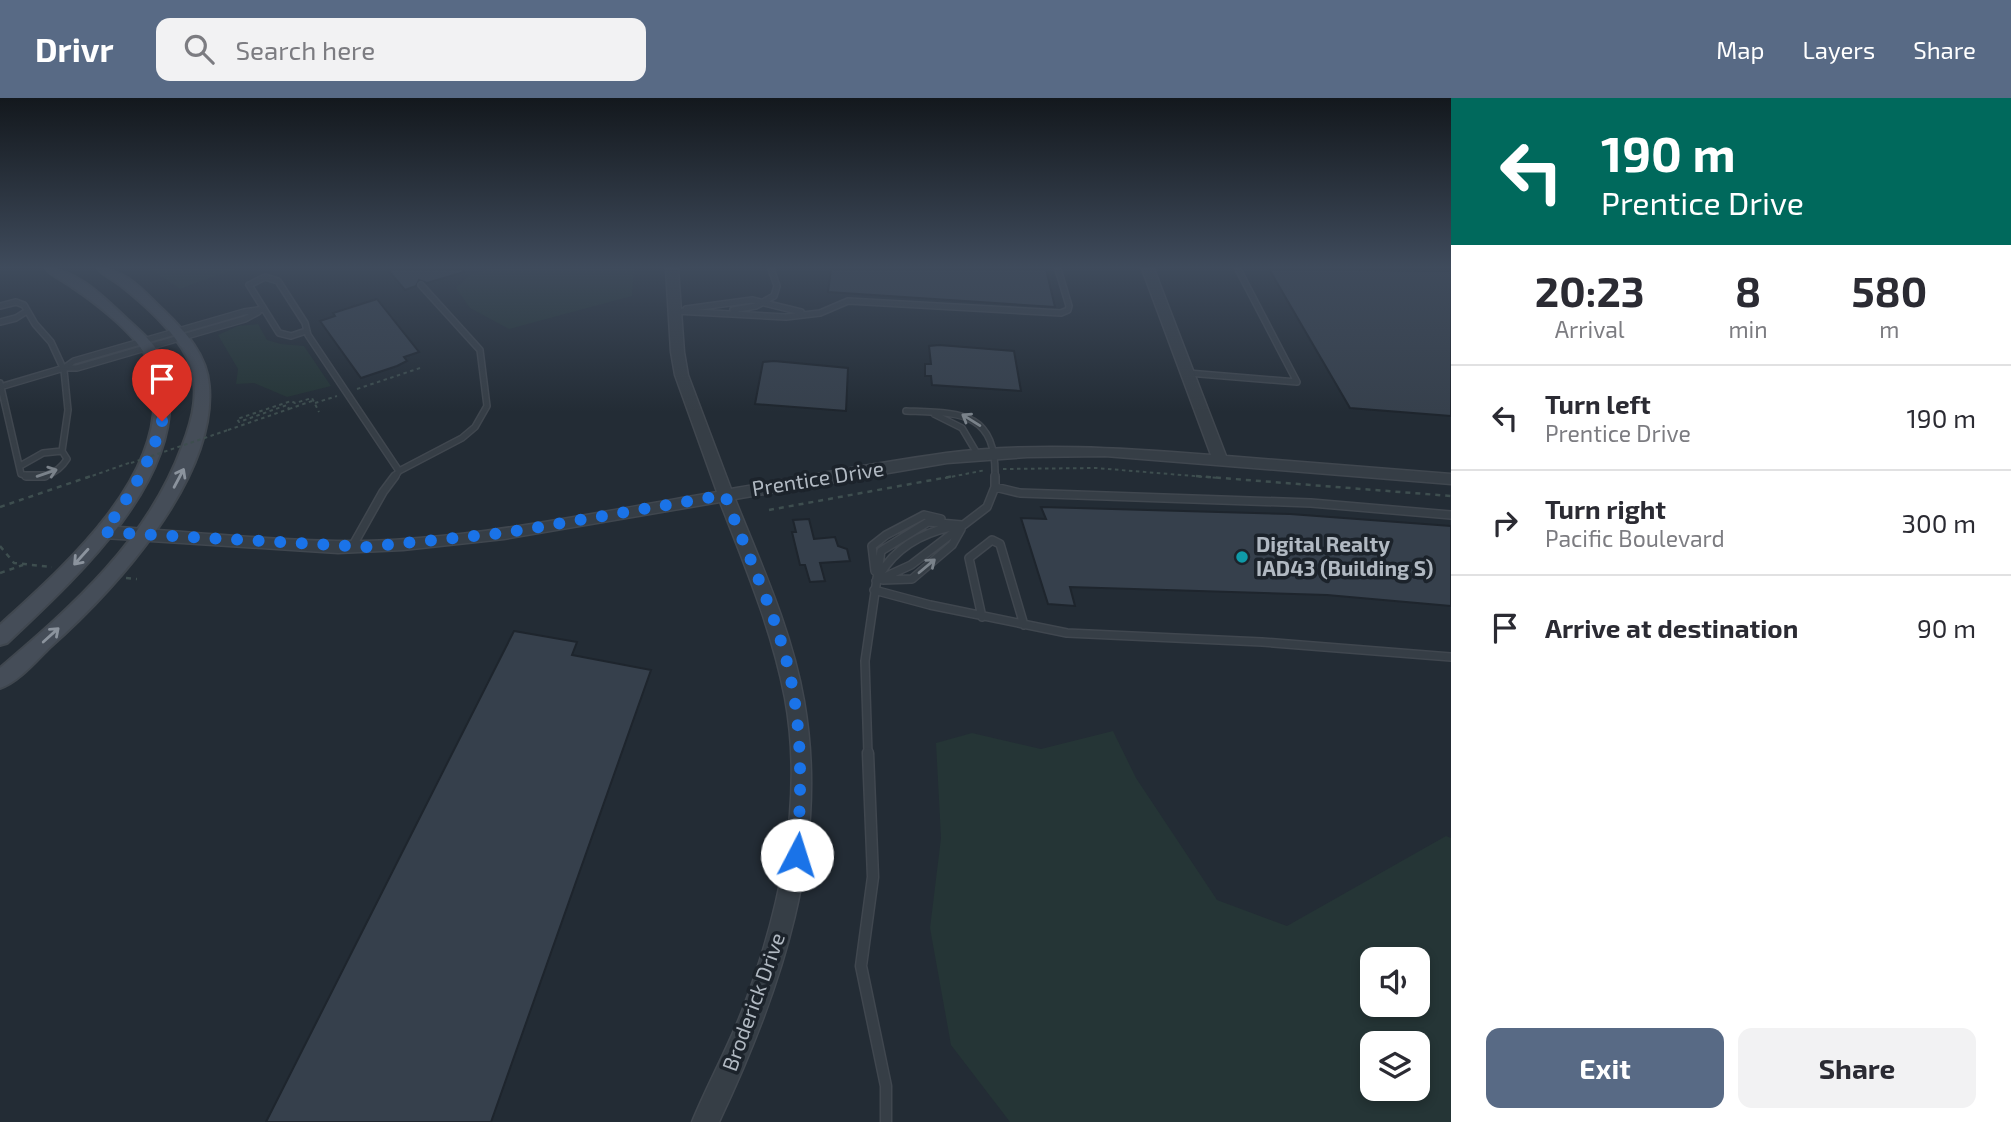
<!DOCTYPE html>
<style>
:root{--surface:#fff;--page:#f2f2f3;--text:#2b2b33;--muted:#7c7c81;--line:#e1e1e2;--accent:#586a85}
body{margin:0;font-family:"Exo 2",sans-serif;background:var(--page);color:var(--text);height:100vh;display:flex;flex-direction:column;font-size:26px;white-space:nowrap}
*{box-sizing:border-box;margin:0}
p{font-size:23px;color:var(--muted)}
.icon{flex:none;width:38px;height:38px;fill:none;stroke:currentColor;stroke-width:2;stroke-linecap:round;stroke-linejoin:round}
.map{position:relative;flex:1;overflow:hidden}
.panel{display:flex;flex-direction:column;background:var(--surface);width:560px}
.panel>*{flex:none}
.hud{background:#00695c;color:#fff;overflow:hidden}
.fabs{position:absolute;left:1360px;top:849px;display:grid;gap:14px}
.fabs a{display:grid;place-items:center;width:70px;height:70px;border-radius:14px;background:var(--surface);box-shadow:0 4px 10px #0003;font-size:35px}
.pin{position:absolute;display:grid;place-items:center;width:60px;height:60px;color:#fff;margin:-72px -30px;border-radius:50% 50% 50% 0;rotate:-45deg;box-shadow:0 0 7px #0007}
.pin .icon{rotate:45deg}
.me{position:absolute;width:77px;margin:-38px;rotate:5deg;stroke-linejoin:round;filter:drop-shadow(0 0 5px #0008)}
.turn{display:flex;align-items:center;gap:24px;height:147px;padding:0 35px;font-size:32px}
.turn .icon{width:91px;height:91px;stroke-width:2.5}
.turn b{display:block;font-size:49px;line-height:60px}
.eta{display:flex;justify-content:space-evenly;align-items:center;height:119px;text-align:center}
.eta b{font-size:42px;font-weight:700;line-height:49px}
.action{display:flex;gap:14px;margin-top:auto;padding:14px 35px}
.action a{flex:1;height:80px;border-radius:14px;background:var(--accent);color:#fff;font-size:28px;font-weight:700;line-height:80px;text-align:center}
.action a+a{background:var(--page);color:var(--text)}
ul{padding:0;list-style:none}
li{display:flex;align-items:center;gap:21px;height:105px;padding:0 35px;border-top:2px solid var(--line)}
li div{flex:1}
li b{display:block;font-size:26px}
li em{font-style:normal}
header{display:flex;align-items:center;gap:42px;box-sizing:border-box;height:98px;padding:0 35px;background:var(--accent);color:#fff}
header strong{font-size:33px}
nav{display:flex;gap:38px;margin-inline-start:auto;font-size:24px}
.search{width:490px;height:63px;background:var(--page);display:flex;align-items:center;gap:18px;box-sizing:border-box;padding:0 24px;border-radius:14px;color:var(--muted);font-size:26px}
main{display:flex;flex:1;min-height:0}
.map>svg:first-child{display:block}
.green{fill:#253536;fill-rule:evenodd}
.building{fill:#36404c;stroke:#1e252d;stroke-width:2}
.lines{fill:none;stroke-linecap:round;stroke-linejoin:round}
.service-far2-casing{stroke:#40474f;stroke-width:8}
.service-far1-casing{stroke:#40474f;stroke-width:10}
.service-casing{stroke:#40474f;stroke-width:13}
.tertiary-casing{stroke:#40474f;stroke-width:3}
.secondary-casing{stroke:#40474f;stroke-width:4}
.path-far1{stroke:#3e4e4f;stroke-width:2;stroke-dasharray:3.5 3.5;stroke-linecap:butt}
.path{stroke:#3e4e4f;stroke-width:2.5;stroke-dasharray:5 5;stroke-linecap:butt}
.service-far2{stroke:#363e46;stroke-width:5}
.service-far1{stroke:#363e46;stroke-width:7}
.service{stroke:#363e46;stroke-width:10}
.tertiary{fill:#363e46;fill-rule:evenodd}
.secondary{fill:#454d58;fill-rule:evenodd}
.path-bridge{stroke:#3e4e4f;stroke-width:2;stroke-dasharray:3.5 3.5;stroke-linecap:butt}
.oneway{stroke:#7a828a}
.oneway2{stroke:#8b939d}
.route{stroke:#1a73e8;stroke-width:12;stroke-dasharray:0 21.6}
.culture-dot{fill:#0f9aa8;stroke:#1c232b;stroke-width:2.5}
.labels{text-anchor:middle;stroke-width:7;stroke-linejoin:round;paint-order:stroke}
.street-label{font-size:21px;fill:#b1b9c2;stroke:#1c232b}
.poi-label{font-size:21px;font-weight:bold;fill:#b1b9c2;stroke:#1c232b;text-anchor:start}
</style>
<header>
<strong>Drivr</strong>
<div class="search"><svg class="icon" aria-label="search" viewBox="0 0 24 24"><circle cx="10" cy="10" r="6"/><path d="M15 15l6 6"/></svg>Search here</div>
<nav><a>Map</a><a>Layers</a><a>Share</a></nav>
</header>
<main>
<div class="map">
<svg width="1451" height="1024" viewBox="0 0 1451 1024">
<rect width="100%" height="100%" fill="#232c35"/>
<path class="green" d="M150,171H234L180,191Z
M490,171H634L632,198L509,231L470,210L456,190L470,177Z
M258,226L267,242L281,246L304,248L331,288L287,299L254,285L236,286L238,271L218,237L238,228Z
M1113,633L1136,680L1217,802L1287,828L1446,738L1451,740V1024H1010L951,947L930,830L941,740L936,645L972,635L1041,651ZM1418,861V906H1372V861ZM1418,945V990H1372V945Z"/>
<path class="building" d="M387,171H463L464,174L427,185L419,182L416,188L405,192Z
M831,171H1046L1055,209L828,194Z
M1269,171L1451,173V318L1350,310Z
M377,201L419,254L404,259L407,263L397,268L361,280L320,223L335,218L333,215Z
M939,247L1014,253L1021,293L932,287L931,278H925V266H931L929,248Z
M774,263L848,270L846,313L755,306L763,264Z
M1041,409L1290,416L1451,428V508L1327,497L1070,489L1075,508L1048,506L1021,420L1046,421Z
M809,421L814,441L835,439L838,448L847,451L850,463L820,465L825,483L810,484L805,467H800L792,434H796L793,422Z
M514,533L577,544L572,557L651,572L491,1024H266Z"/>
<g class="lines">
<defs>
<path id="service-far2" d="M0,208L16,204L24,207L35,226L51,244L64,272L68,312L62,353L67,361C57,377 39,383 21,376L0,285
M686,211L752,202L801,214
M733,212L756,208L774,198L777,188L771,171
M675,213L786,219L820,215L848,203L1061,215L1068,212L1069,208L1058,171
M0,224L16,220L27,213
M306,233L291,238L279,235L249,187L265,179L278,183L305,225L308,237L399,373
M65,270H77L245,221L258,214
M1188,275L1297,284L1238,171
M0,289L64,270L74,263L244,214L264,211
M906,313C959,315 997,312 995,380
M934,316L962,330L978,357
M20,368L43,355L62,353
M394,380L399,373L462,340L475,329L487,308L480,252L421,187"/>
<path id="service-far1" d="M26,378H45
M995,389L1020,395L1311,405L1451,417
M352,449L383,394L395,378
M875,473L872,448L886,437L924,417L941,421
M880,476C896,450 922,435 951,429
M883,482L912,481L952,447L961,431
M876,483L911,467L987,409L995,389V378
M874,492L930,507L1067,535L1262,544L1451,559
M982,519L969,460L992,442L1000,446L1024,527
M868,656L865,563L881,453L928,424L962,427"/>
<path id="service" d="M868,655L873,779L861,868L886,988V1024"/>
<path id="tertiary" d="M666,171H678L684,254L688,277L731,391C802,379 874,365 946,355C1034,344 1123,350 1211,357L1142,171H1154L1226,358L1451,376V386L1105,358L1027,359L947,365L735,401C761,466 792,533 804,603C830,750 781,893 719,1024H692C708,985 729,948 744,908C780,812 804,703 785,600C772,532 745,468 720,404L504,441L403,452L338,455L104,440L96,434L104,428C181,433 260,442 337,443C460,445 596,414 717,394L675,277L671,254Z"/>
<path id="secondary" d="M46,171C78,171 106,202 129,223C140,233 153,244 161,258C167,269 168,282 169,294C178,389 70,485 7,545L0,547V527C61,471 161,385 154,294C153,282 152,269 146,258C133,234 95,204 72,189C64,183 53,178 46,171Z
M98,171C126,171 143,193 163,212C185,233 207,257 209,288C217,381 113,493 49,550C35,564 18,584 0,590V570C73,508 148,442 182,349C193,321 201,290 188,261C174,232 144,206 119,186C112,181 104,177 98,171Z"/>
</defs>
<use href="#service-far2" class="service-far2-casing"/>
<use href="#service-far1" class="service-far1-casing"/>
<use href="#service" class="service-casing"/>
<use href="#tertiary" class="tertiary-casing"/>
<use href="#secondary" class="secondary-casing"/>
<path class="path-far1" d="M357,291L420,270
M315,305L337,298
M289,311L312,303
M228,332L289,311L287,307L239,324L237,321L291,303L295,305L312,300L319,314
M1003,371L1096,370L1218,380
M86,380L129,365
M945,380L986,372"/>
<path class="path" d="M1196,378L1451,398
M0,409L91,378
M769,412L954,378
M0,448L14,465L52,469
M0,475L23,467
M126,480L137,481"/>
<use href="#service-far2" class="service-far2"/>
<use href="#service-far1" class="service-far1"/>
<use href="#service" class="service"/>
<use href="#tertiary" class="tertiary"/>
<use href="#secondary" class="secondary"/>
<path class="path-bridge" d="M131,365L228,332"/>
</g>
<defs><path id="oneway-shaft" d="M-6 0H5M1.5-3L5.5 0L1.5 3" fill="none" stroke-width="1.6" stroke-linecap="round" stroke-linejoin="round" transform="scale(1.75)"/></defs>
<g class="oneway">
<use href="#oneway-shaft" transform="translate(971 322) rotate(-148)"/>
<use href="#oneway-shaft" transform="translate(47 375) rotate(-19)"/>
<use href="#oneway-shaft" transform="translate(927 468) rotate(-40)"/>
</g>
<g class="oneway2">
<use href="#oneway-shaft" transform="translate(179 380) rotate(-62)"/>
<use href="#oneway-shaft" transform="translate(81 459) rotate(132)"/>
<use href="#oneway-shaft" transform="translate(51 537) rotate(-42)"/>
</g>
<linearGradient id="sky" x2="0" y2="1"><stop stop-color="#13181d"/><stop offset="0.54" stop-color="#3f4b5c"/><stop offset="1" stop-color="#3f4b5c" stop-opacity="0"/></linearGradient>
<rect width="1451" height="314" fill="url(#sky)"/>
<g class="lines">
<path class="route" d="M162,323C151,364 129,399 104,434L366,449L504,435L725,397C747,457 778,519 791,582C803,641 801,698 797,757"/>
</g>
<circle class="culture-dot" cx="1242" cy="459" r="7"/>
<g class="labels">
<g class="street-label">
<text transform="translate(818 381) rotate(-9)" y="7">Prentice Drive</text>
<text transform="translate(754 904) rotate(-70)" y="7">Broderick Drive</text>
</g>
<g class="poi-label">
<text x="1256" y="454">Digital Realty<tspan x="1256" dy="24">IAD43 (Building S)</tspan></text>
</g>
</g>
</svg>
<div class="fabs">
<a><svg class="icon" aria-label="sound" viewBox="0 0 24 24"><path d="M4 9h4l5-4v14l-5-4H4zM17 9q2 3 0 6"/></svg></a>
<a><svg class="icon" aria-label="layers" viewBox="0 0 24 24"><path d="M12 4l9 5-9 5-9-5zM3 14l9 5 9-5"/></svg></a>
</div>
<div class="pin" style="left:162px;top:323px;background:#d93025"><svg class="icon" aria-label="arrive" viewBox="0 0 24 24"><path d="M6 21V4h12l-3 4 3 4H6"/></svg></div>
<svg class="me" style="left:797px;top:757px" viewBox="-20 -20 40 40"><circle r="19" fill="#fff"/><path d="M0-13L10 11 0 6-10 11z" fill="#1a73e8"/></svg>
</div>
<section class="panel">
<div class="hud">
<div class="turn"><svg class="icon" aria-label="left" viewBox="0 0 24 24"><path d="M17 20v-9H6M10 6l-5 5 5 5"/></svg><div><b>190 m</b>Prentice Drive</div></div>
</div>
<div class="eta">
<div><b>20:23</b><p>Arrival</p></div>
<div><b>8</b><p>min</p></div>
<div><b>580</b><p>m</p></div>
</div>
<ul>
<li><svg class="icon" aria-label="left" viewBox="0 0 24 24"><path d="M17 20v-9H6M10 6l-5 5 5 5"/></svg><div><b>Turn left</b><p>Prentice Drive</p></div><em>190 m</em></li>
<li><svg class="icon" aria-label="right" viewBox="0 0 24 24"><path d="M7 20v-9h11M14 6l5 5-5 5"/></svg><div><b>Turn right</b><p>Pacific Boulevard</p></div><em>300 m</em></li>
<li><svg class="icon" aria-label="arrive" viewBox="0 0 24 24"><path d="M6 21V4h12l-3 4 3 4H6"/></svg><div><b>Arrive at destination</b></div><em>90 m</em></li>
</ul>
<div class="action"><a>Exit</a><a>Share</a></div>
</section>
</main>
